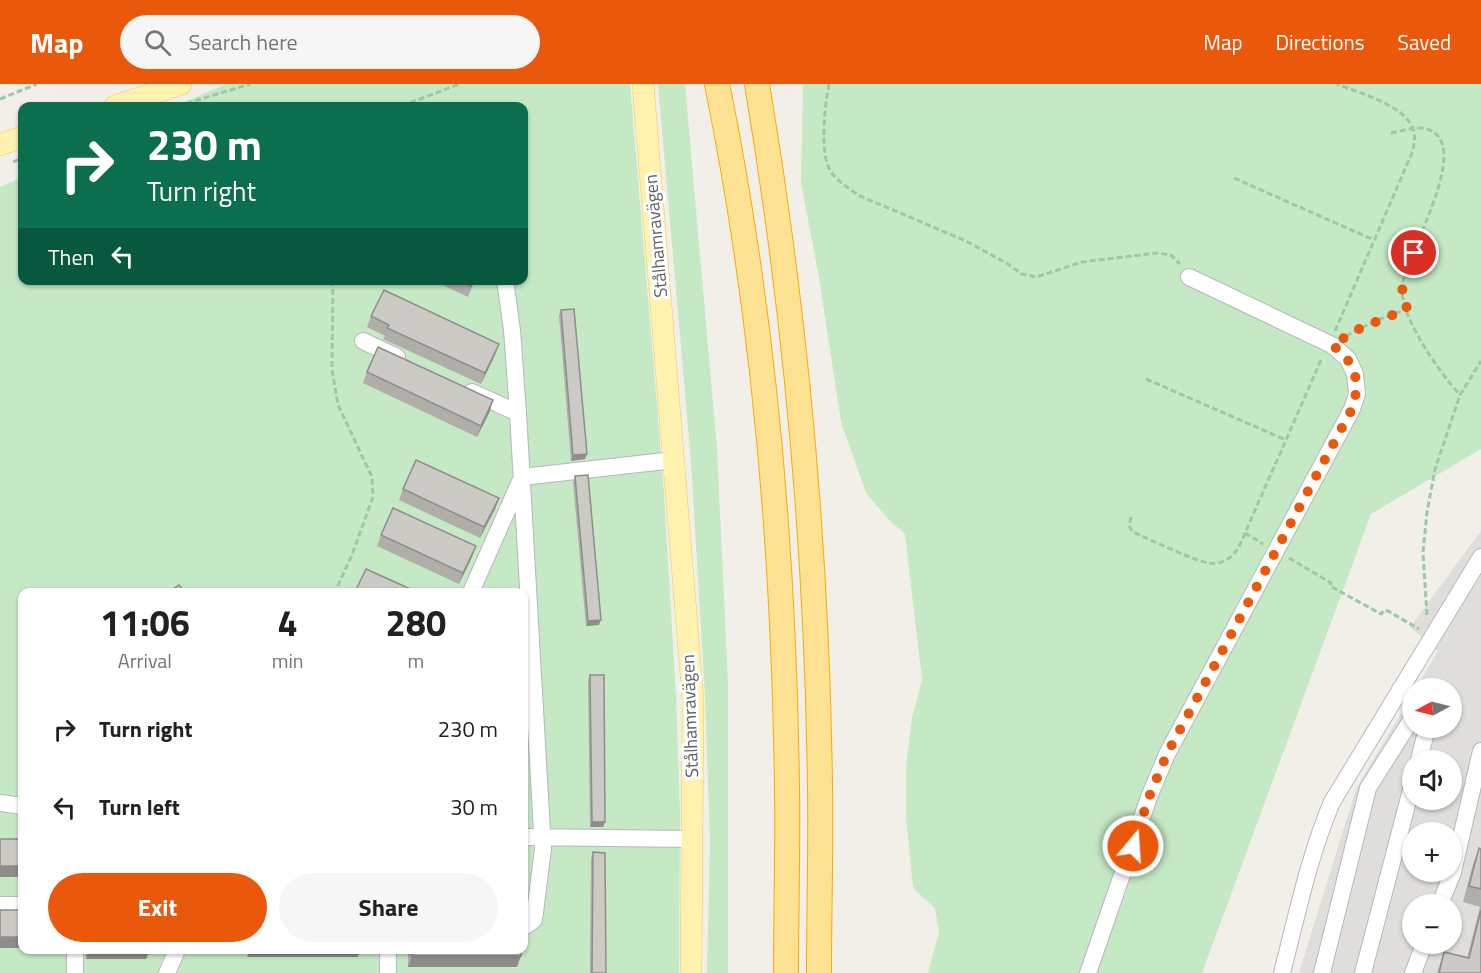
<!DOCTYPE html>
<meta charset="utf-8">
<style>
:root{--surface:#fff;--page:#f6f6f6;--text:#202124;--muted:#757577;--accent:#ea580c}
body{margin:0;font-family:"Titillium Web",sans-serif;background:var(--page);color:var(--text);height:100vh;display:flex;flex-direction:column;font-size:22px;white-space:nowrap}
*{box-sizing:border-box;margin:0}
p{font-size:20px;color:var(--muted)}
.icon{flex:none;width:33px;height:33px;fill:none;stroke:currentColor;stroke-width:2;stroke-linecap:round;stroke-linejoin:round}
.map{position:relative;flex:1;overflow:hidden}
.details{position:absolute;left:18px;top:504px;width:510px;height:366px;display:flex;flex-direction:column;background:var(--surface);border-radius:12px;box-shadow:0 2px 4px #0004}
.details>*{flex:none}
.hud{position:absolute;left:18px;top:18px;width:510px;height:183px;border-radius:12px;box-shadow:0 2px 4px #0004;background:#0b6e4f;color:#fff;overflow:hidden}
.needle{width:39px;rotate:263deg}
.buttons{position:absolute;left:1402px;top:594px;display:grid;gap:12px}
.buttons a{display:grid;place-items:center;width:60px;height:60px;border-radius:50%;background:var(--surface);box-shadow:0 2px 4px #0004;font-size:30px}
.pin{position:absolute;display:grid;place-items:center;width:51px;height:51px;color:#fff;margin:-26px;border:3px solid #fff;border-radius:50%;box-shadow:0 2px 6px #0007}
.me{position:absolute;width:66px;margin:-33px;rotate:18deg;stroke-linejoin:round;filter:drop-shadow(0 0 4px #0008)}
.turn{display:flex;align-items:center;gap:21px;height:126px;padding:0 30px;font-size:27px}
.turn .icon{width:78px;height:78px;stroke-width:2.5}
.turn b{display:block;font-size:42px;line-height:51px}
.then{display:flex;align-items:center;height:57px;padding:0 30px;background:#0003;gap:12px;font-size:22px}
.eta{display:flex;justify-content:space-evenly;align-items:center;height:102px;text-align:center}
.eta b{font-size:36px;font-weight:700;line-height:42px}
.action{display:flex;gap:12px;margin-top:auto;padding:12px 30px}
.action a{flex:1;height:69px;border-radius:36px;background:var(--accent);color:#fff;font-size:24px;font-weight:700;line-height:69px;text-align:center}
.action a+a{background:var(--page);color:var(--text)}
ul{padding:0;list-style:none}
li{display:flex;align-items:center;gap:18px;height:78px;padding:0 30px}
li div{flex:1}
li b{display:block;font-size:22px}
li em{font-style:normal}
header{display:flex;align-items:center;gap:36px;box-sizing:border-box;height:84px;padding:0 30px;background:var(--accent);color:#fff}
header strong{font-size:28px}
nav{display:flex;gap:33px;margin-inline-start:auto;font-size:21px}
.search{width:420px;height:54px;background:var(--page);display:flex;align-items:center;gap:15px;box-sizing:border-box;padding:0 21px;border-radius:33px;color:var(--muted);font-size:22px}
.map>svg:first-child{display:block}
.industrial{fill:#e0deda;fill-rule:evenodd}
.green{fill:#c5e8c5;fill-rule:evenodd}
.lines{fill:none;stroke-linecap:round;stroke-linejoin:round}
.minor-casing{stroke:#b5b8bc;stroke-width:18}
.major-casing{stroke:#f2c960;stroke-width:22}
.highway-casing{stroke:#f9ab00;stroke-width:26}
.path{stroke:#9cc7a9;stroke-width:3;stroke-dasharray:6 3;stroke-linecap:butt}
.minor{stroke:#fff;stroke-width:16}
.major{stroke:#fff2af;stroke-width:21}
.highway{stroke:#fde293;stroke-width:24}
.wall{fill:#afaea9}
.shaded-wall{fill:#8f8d8a}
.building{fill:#cccac5;stroke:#8f8d8a;stroke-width:1.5}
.route{stroke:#ea580c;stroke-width:10;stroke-dasharray:0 18}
.labels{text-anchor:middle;stroke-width:6;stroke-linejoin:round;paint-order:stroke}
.street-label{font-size:18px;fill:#5f6368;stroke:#fff}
</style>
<header>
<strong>Map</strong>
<div class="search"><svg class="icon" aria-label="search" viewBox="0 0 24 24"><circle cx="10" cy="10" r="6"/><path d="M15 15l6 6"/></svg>Search here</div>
<nav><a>Map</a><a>Directions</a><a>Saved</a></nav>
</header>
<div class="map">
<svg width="1481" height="889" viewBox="0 0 1481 889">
<rect width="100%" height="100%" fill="#f1efe8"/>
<path class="industrial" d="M1481,447V889H1299L1356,705L1413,609V644H1452V604H1416L1438,567L1410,543ZM1413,676H1452V716H1413ZM1413,748H1452V788H1413ZM1413,820H1452V860H1413Z"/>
<path class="green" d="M226,0H630L663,394L676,611L680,729L679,889H0V103L22,93V196H524V22H175ZM22,508H524V866H22Z
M658,0H685L717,365L728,599V889H707L710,756L705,612L691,377Z
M803,0H1481V365L1371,430L1202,889H928L939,848L935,824L913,804L906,732V684L912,634L922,596L905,450L890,437L866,409L841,338L819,193L801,99Z"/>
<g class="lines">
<defs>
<path id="minor" d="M505,196L512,246L518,329L543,765L534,836L524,843
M363,257L397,273
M472,308L518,329
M471,508L522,393L674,376
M1400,605L1413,614
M1419,676L1427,644
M0,719L22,722
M524,753L692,755
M1440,820L1453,788L1481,667
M0,821H22
M75,866V889
M167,889L177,866
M388,889V866
M1088,889L1149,713L1167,670L1352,325L1357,310L1355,290L1348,275L1332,261L1189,193
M1282,889C1297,831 1309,772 1332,718L1481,473
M1322,889L1368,704L1413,633
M1363,889L1413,698
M1413,889L1424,860"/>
<path id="major" d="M643,0L693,616L691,889
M115,22L181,0
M0,61L22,53"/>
<path id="highway" d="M717,0C764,230 784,468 787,703C788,765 786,827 786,889
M757,0C796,232 817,468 820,703C821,765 819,827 819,889"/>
</defs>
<use href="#minor" class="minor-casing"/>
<use href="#major" class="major-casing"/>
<use href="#highway" class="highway-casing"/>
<path class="path" d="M829,0C825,20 819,71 831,88C839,98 849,105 860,112L966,157L1008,180L1022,190L1036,193L1082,178L1157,169L1171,171L1180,180
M0,15L37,0
M178,22L250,0
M402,22L459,0
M1391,49C1402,47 1417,42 1427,45C1476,60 1403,174 1402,204C1401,235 1440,289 1460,311
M13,78L22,74
M1234,94L1374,156
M333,196L332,286L338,321L372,393L373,413L352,471L335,508
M1335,247L1412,69C1414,61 1416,53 1413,45C1405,21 1359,9 1337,0
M1346,252L1375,237L1407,225
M1146,295L1286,356
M1131,433L1129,442L1133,448C1154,457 1187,474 1208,479C1214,480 1221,479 1226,476C1236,471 1241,459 1245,449L1322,274
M1245,449L1263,460
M1289,474L1331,499L1330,502L1381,530L1384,526L1388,527L1419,545
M1427,531L1423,469L1427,428L1435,385L1460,311L1481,277"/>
<use href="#minor" class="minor"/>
<use href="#major" class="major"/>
<use href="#highway" class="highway"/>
</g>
<path class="wall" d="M432,196H475L468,213Z
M561,226L585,375L571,377L559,231Z
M371,232L495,271L481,300L383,255L385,252L367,243Z
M367,288L490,327L477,353L363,299Z
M575,392L599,541L586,542L573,398Z
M403,405L499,414L495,425L480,454L399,416Z
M381,451L472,473L459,500L377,462Z
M590,591L603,743H590L588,596Z
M1479,764L1481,765V889H1437L1444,868L1467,874L1480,823L1463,818L1473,780Z
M593,768L606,889H590L591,774Z
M85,866H150L146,875H86Z
M408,866H521L517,883H408Z"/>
<path class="shaded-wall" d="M499,260L495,271L481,300L485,289Z
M493,316L490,327L477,353L481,342Z
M587,370L585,375L571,377L573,371Z
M499,414L495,425L480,454L484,443Z
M476,462L472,473L459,500L463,489Z
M601,536L599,541L586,542L588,537Z
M592,738H605L603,743H590Z
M0,782H22V793H0Z
M0,853H22V864H0Z
M89,866H150L146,875H86Z
M250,866H360L358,873H247Z
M412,872H521L517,883H408Z"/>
<path class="building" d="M459,196H474L471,202Z
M384,206L499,260L485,289L387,244L389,241L371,232Z
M574,225L587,370L573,371L561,226Z
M378,263L493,316L481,342L367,288Z
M416,376L499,414L484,443L403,405Z
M588,391L601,536L588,537L575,392Z
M393,424L476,462L463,489L381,451Z
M366,485L417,508H355Z
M179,501L185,508H169Z
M590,591H604L605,738H592Z
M0,755H22V782H0Z
M1479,764L1481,765V805L1469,802Z
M593,768L605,769L606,889H592Z
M0,826H22V853H0Z
M1481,826V889H1439L1444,868L1469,874Z
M412,866H521V872H412Z"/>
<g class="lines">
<path class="route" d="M1133,762L1149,713L1167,670L1352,325C1361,297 1356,279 1332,261L1359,245L1407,225L1402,204L1414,169"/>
</g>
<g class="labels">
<g class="street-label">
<text transform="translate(656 152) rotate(-95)" y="6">Stålhamravägen</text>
<text transform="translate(690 632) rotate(-92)" y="6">Stålhamravägen</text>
</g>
</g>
</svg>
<div class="buttons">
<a><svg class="needle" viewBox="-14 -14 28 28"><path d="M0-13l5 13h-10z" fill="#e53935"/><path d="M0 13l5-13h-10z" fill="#757577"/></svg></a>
<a><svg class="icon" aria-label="sound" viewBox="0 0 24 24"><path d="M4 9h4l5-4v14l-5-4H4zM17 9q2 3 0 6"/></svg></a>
<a>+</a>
<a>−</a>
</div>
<div class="pin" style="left:1414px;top:169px;background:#d93025"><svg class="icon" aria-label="arrive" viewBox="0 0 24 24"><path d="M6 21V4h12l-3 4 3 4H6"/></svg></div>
<svg class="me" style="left:1133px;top:762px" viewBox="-20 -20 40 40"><circle r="17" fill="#ea580c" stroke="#fff" stroke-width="3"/><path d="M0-11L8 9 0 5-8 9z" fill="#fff"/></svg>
<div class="hud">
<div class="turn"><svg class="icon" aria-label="right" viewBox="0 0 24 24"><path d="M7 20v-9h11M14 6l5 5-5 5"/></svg><div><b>230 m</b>Turn right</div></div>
<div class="then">Then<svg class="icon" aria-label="left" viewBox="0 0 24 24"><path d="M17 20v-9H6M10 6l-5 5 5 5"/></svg></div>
</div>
<section class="details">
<div class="eta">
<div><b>11:06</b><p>Arrival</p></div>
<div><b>4</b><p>min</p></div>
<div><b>280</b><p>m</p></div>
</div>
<ul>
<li><svg class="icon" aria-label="right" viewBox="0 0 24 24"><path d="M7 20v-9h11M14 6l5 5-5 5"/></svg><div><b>Turn right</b></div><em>230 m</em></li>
<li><svg class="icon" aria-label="left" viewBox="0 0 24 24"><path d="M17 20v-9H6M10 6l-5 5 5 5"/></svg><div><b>Turn left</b></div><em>30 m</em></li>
</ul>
<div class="action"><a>Exit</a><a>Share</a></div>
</section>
</div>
